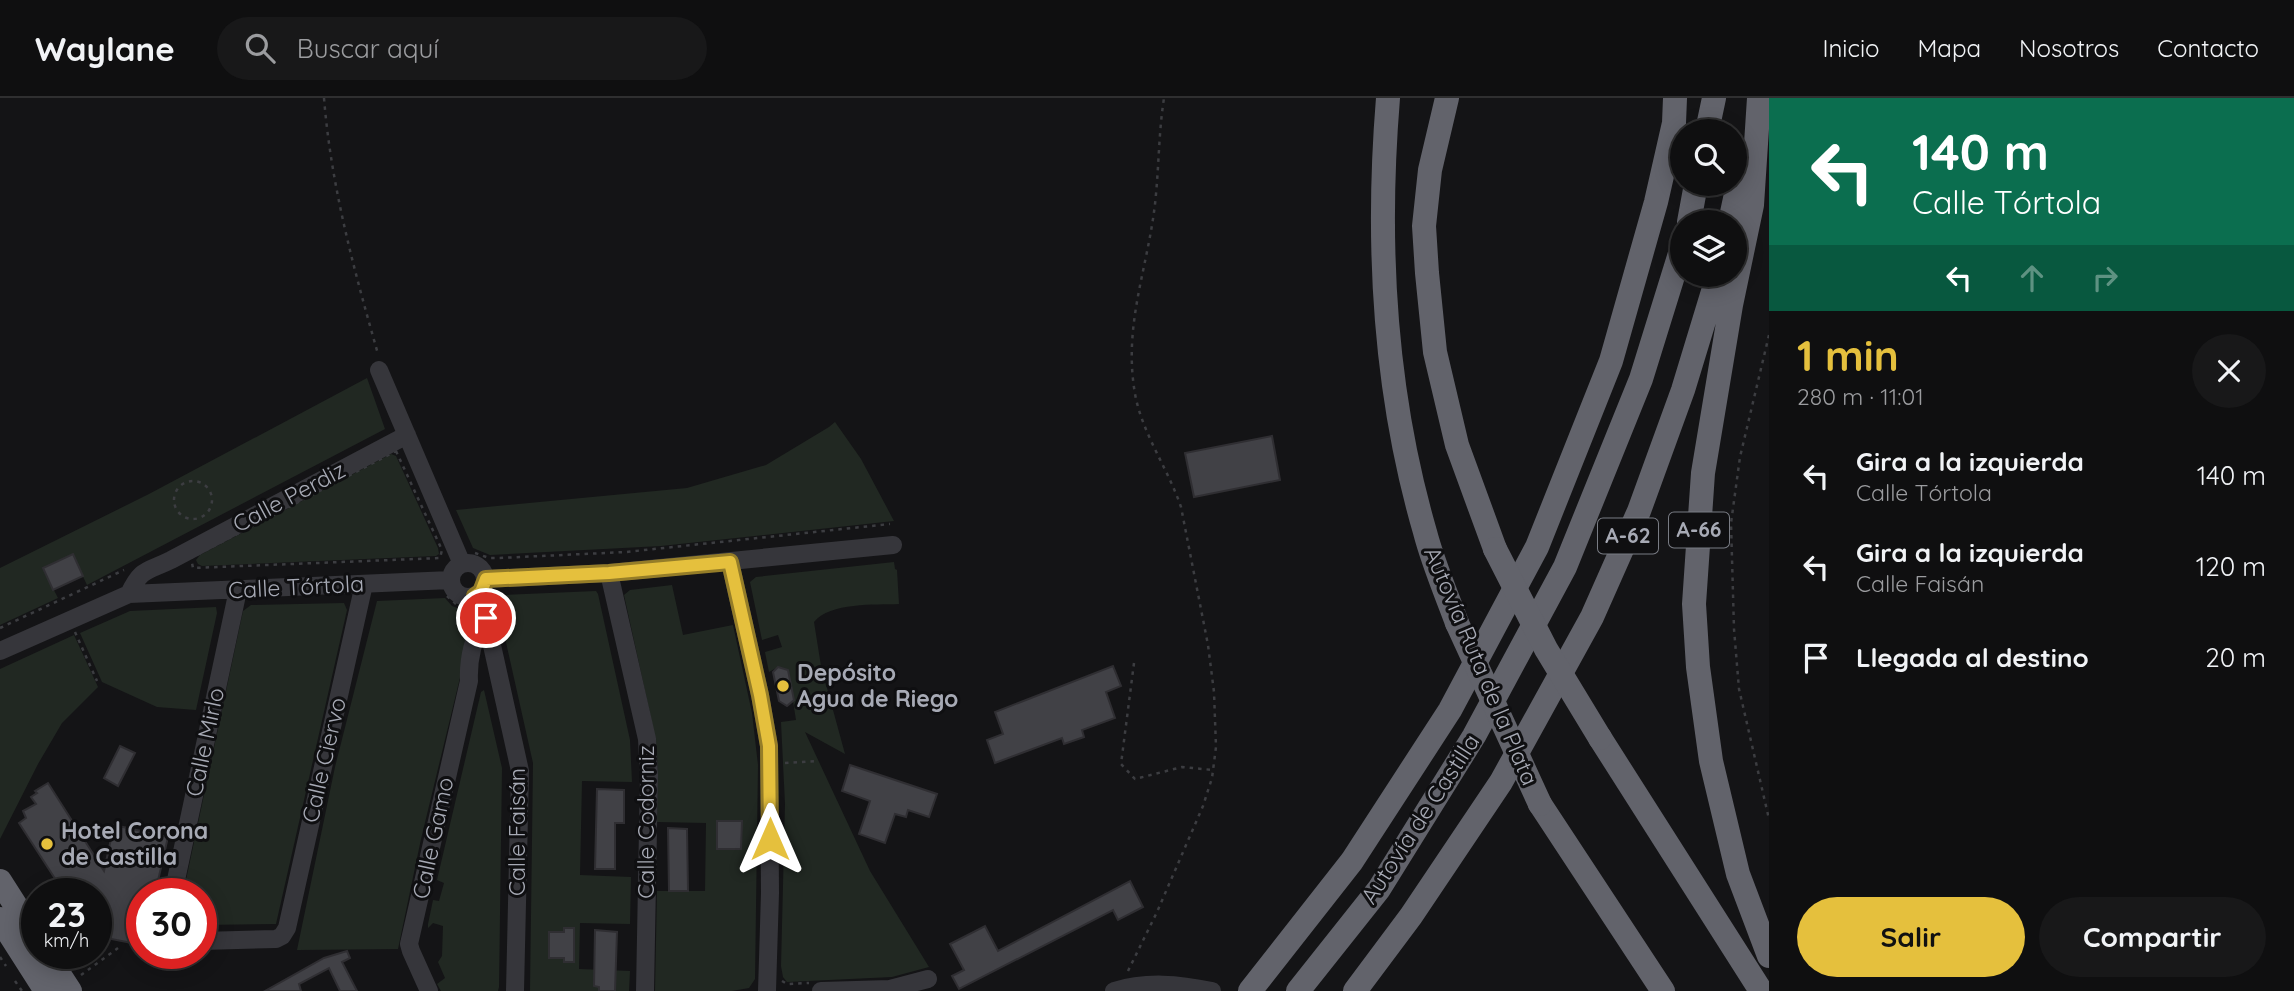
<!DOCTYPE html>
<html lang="es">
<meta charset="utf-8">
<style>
:root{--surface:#0f0f10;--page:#181819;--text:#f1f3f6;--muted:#9b9c9f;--line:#2f2f30;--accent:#e5c03d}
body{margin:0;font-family:Quicksand,sans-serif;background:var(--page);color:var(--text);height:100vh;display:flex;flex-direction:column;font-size:26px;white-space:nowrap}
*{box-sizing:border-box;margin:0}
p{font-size:23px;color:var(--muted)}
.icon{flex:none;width:38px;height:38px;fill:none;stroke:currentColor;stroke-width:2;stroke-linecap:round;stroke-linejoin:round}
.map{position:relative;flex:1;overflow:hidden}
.panel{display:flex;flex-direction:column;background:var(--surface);width:525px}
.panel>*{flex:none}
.hud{background:#0b6e4f;color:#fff;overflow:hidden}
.buttons{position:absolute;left:1670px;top:21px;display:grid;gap:14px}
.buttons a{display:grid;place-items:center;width:77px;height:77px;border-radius:50%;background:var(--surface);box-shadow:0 4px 18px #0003,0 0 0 2px var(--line);font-size:35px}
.speed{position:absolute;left:21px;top:780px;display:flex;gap:14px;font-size:35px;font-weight:700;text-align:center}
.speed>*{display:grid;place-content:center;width:91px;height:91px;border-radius:50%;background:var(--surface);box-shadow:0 4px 18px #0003,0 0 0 2px var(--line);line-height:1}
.speed small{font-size:18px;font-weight:400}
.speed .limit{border:10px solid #d22;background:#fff;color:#111}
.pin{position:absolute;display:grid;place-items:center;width:60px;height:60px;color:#fff;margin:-30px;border:4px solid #fff;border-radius:50%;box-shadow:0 2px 7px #0007}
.me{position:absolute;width:77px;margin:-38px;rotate:0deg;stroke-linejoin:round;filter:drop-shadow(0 0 5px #0008)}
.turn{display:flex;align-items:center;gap:24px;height:147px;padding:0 28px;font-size:32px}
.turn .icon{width:91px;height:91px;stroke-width:2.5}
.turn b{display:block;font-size:49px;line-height:60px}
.lanes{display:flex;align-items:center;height:66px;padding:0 28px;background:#0003;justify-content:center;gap:35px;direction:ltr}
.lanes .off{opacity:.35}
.round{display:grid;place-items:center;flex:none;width:74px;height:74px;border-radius:37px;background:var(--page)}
.summary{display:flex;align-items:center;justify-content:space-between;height:119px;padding:0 28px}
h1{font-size:42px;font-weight:800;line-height:52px;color:var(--accent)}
.action{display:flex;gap:14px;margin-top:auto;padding:14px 28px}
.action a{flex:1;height:80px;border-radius:42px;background:var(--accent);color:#111;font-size:28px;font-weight:800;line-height:80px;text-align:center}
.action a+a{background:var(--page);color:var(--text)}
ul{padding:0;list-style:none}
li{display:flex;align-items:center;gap:21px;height:91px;padding:0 28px}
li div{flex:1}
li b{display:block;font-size:26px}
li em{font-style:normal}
header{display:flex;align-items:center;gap:42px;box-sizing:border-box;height:98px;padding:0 35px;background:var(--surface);border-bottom:2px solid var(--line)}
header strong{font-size:33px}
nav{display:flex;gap:38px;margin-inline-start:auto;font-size:24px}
.search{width:490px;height:63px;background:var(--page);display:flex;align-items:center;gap:18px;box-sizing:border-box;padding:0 24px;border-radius:38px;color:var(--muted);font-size:26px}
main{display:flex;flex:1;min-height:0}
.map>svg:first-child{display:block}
.green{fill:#212822}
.building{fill:#414146;stroke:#2f2e32;stroke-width:2}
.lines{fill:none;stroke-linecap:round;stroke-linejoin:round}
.path{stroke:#3c3d41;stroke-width:2.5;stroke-dasharray:3.5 5;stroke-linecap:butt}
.minor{stroke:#36363b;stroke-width:18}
.highway{stroke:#62636b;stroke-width:24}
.highway-bridge{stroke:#62636b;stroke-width:24}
.route-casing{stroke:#957d28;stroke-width:18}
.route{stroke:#e5c03d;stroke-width:12}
.poi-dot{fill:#e5c03d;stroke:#0f0f11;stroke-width:2.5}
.labels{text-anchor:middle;stroke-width:6;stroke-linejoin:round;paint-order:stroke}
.shield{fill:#0f0f11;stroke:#797c84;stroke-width:2}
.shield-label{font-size:21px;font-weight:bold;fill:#a7aab5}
.street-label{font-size:23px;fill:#a7aab5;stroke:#0f0f11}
.poi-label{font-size:23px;font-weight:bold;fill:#a7aab5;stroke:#0f0f11;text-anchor:start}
</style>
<header>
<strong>Waylane</strong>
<div class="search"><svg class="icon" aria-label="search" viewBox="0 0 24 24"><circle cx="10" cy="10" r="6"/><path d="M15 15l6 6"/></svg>Buscar aquí</div>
<nav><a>Inicio</a><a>Mapa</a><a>Nosotros</a><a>Contacto</a></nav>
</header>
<main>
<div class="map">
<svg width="1769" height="893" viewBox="0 0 1769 893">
<rect width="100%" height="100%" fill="#141416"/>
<path class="green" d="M367,280L385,331L87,487L72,456L43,471L58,500L0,527V470L149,396Z
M835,324L861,361L894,423L661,448L490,457L473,450L456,412L687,390L766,367L829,329Z
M391,356L396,358L438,450L439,456L436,458L202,468L198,466L196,462L200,457Z
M894,464L895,471L897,472L899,506C875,507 830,504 814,524L821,568L845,656L805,634L870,773L929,869L892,879L787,884L783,879L781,868L785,706L781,624L796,622L788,572L778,569L769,574L765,554L782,549L778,537L762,542L750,484L756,479Z
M672,487L683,537L733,527L752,615L758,667L755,881L749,890L732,893H655L657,793H705L706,725L657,724L658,672L656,643L624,497L630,492Z
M596,493L598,496L630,642L632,684L582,683L580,777L631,779L630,826L580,825L579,871L630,873L629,893H530L533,665L497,504L499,499L502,497Z
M445,500L452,508L468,514L472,530L421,741L398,851L297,852L335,669L377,503Z
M344,505L347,512L276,826L201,827V796H183L243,513L251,507Z
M216,509L217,515L196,612L157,609L102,584L80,535L130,513Z
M74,537L98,589L62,625L38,666L0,741V571Z
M484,592L502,670L499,889L498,893H441L437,886L445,880L438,864L442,858L443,828L433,825L428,830V826L433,802L439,803L444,785L437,782L481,594Z"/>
<path class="building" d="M1272,338L1280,382L1194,399L1185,355Z
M73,456L83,478L53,492L43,470Z
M1113,568L1121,588L1106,594L1115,620L1082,632L1084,639L1064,646L1062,640L995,665L987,642L1003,636L995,614Z
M778,569L788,572L794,602L787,608L779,603L773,574Z
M120,648L135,655L118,688L104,680Z
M850,667L937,696L929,719L908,712L906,719L895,716L885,745L859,736L870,703L842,693Z
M48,685L104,773L114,727L168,739L155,796H142V847L96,838V809L99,796H65L19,725L26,720L23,713L36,706L31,699L37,695L35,693Z
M597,691L624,692V725H615V771H595Z
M717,723H742L741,751H717Z
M668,730L687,731L688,793H669Z
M1130,783L1143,809L1118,822L1113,812L959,891L952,878L964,872L950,846L985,828L998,853Z
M564,830H574V864H564V860H549V834H564Z
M595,832L617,834L615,893H599V889L594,888Z
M347,853L350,860L342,864L357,893H340L329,870L299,886L301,893H265L324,860Z"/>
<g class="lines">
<path class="path" d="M324,0C331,88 354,172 378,256
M1769,237L1740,359L1731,425L1734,531L1739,591L1769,721
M396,353L442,452L440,460L193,470L191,460Z
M174 402a19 19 0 1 1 38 0a19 19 0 1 1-38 0Z
M475,455L489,460H499L626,454L890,426
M447,498L456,506L464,509
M0,530L124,472
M75,534L97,583
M1134,565L1121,666L1135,681L1182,669L1213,672
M785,665L817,663
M0,859L6,868
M1128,873L1157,814L1203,708L1212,680L1216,649L1214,594L1208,547L1181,409C1168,371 1145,340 1136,301C1121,227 1150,167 1156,96C1159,63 1159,32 1164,0
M81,877L118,850
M15,883L22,893
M782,883L787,886L809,885"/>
<path class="minor" d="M379,272L462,466
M730,464L760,597L769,648L770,795L767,893
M451 482a17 17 0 1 1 34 0a17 17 0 1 1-34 0Z
M609,475L647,641L649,677L645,893
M486,481L609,475L893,447
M129,496C142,469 147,474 171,462L407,337
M475,498L485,516L520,673L515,893
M0,553L129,496L451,482
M173,796L238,492
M201,843L276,841L282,838L287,830L364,486
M429,893L411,853L409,846L469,583C468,562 473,537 486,520
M821,893L890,891L928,881
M1114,893C1146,883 1179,886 1212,893"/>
<path class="highway" d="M1388,0C1376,146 1384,293 1425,434C1433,465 1446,495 1457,525
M1447,0L1430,72L1424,128L1427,175L1435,254L1457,347L1495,451
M1759,0L1752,107L1731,207L1703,375L1694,506L1698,569L1711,663L1738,776L1769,858
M1707,33L1714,0
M1689,124L1696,86
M1730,124L1743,63
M1600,640L1761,893
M1540,706L1663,893
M0,783L37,841
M0,821L46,893
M46,856L70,893
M1250,893L1352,763L1450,612L1537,449L1611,263L1656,104L1674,25L1675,0
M1298,893L1379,791L1474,638L1565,469L1641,281L1682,149
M1355,893L1411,818L1501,684L1592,519L1639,413L1683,292L1718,177"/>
<path class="highway-bridge" d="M1495,451L1546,551L1600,640
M1457,525L1540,706"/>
</g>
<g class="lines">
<defs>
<path id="route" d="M486,520L475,498L481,494L486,481L609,475L730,464L760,597L769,648L770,741"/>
</defs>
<use href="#route" class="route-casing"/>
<use href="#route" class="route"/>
</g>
<g class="poi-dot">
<circle cx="783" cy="588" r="7"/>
<circle cx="47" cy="746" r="7"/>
</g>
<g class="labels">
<g class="shield">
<rect x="1669" y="414.5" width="60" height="35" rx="5"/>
<rect x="1598" y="420.5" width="60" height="35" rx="5"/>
</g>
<g class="shield-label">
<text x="1699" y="439">A-66</text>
<text x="1628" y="445">A-62</text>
</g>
<g class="street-label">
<text transform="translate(289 399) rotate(-28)" y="8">Calle Perdiz</text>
<text transform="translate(296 489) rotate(-3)" y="8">Calle Tórtola</text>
<text transform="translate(1481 568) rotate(67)" y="8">Autovía Ruta de la Plata</text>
<text transform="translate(205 644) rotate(-78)" y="8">Calle Mirlo</text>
<text transform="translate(324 662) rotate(-77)" y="8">Calle Ciervo</text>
<text transform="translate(1420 721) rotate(-57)" y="8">Autovía de Castilla</text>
<text transform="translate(646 724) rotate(-90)" y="8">Calle Codorniz</text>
<text transform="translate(517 734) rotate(-90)" y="8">Calle Faisán</text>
<text transform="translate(433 740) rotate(-78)" y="8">Calle Gamo</text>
</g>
<g class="poi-label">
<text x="797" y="583">Depósito<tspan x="797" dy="26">Agua de Riego</tspan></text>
<text x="61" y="741">Hotel Corona<tspan x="61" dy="26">de Castilla</tspan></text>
</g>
</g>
</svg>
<div class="buttons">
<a><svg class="icon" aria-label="search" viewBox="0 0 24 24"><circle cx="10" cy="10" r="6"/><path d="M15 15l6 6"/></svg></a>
<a><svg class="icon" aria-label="layers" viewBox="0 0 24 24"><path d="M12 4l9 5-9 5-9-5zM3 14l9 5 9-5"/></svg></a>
</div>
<div class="speed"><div>23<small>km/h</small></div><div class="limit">30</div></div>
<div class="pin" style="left:486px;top:520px;background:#d93025"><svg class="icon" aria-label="arrive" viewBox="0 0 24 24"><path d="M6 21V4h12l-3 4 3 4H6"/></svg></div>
<svg class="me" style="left:770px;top:741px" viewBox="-20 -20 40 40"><path d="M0-17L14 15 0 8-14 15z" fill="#e5c03d" stroke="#fff" stroke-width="4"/></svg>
</div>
<section class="panel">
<div class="hud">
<div class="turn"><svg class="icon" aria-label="left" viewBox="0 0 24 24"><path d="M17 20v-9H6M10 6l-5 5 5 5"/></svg><div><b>140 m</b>Calle Tórtola</div></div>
<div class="lanes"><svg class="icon" aria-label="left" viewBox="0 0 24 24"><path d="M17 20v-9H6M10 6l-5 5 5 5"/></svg><svg class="icon off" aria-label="ahead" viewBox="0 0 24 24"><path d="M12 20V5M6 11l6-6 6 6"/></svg><svg class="icon off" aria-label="right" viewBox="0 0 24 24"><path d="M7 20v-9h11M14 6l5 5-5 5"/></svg></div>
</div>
<div class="summary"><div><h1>1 min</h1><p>280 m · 11:01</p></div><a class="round"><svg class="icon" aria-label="close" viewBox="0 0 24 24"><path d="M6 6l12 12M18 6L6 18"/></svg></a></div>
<ul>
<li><svg class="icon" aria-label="left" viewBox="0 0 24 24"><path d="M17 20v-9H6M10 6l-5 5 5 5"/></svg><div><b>Gira a la izquierda</b><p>Calle Tórtola</p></div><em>140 m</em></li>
<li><svg class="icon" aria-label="left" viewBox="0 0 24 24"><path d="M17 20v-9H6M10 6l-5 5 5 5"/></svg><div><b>Gira a la izquierda</b><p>Calle Faisán</p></div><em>120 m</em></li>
<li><svg class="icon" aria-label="arrive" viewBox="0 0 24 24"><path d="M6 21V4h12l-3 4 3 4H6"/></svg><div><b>Llegada al destino</b></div><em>20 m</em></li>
</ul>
<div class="action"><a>Salir</a><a>Compartir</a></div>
</section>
</main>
